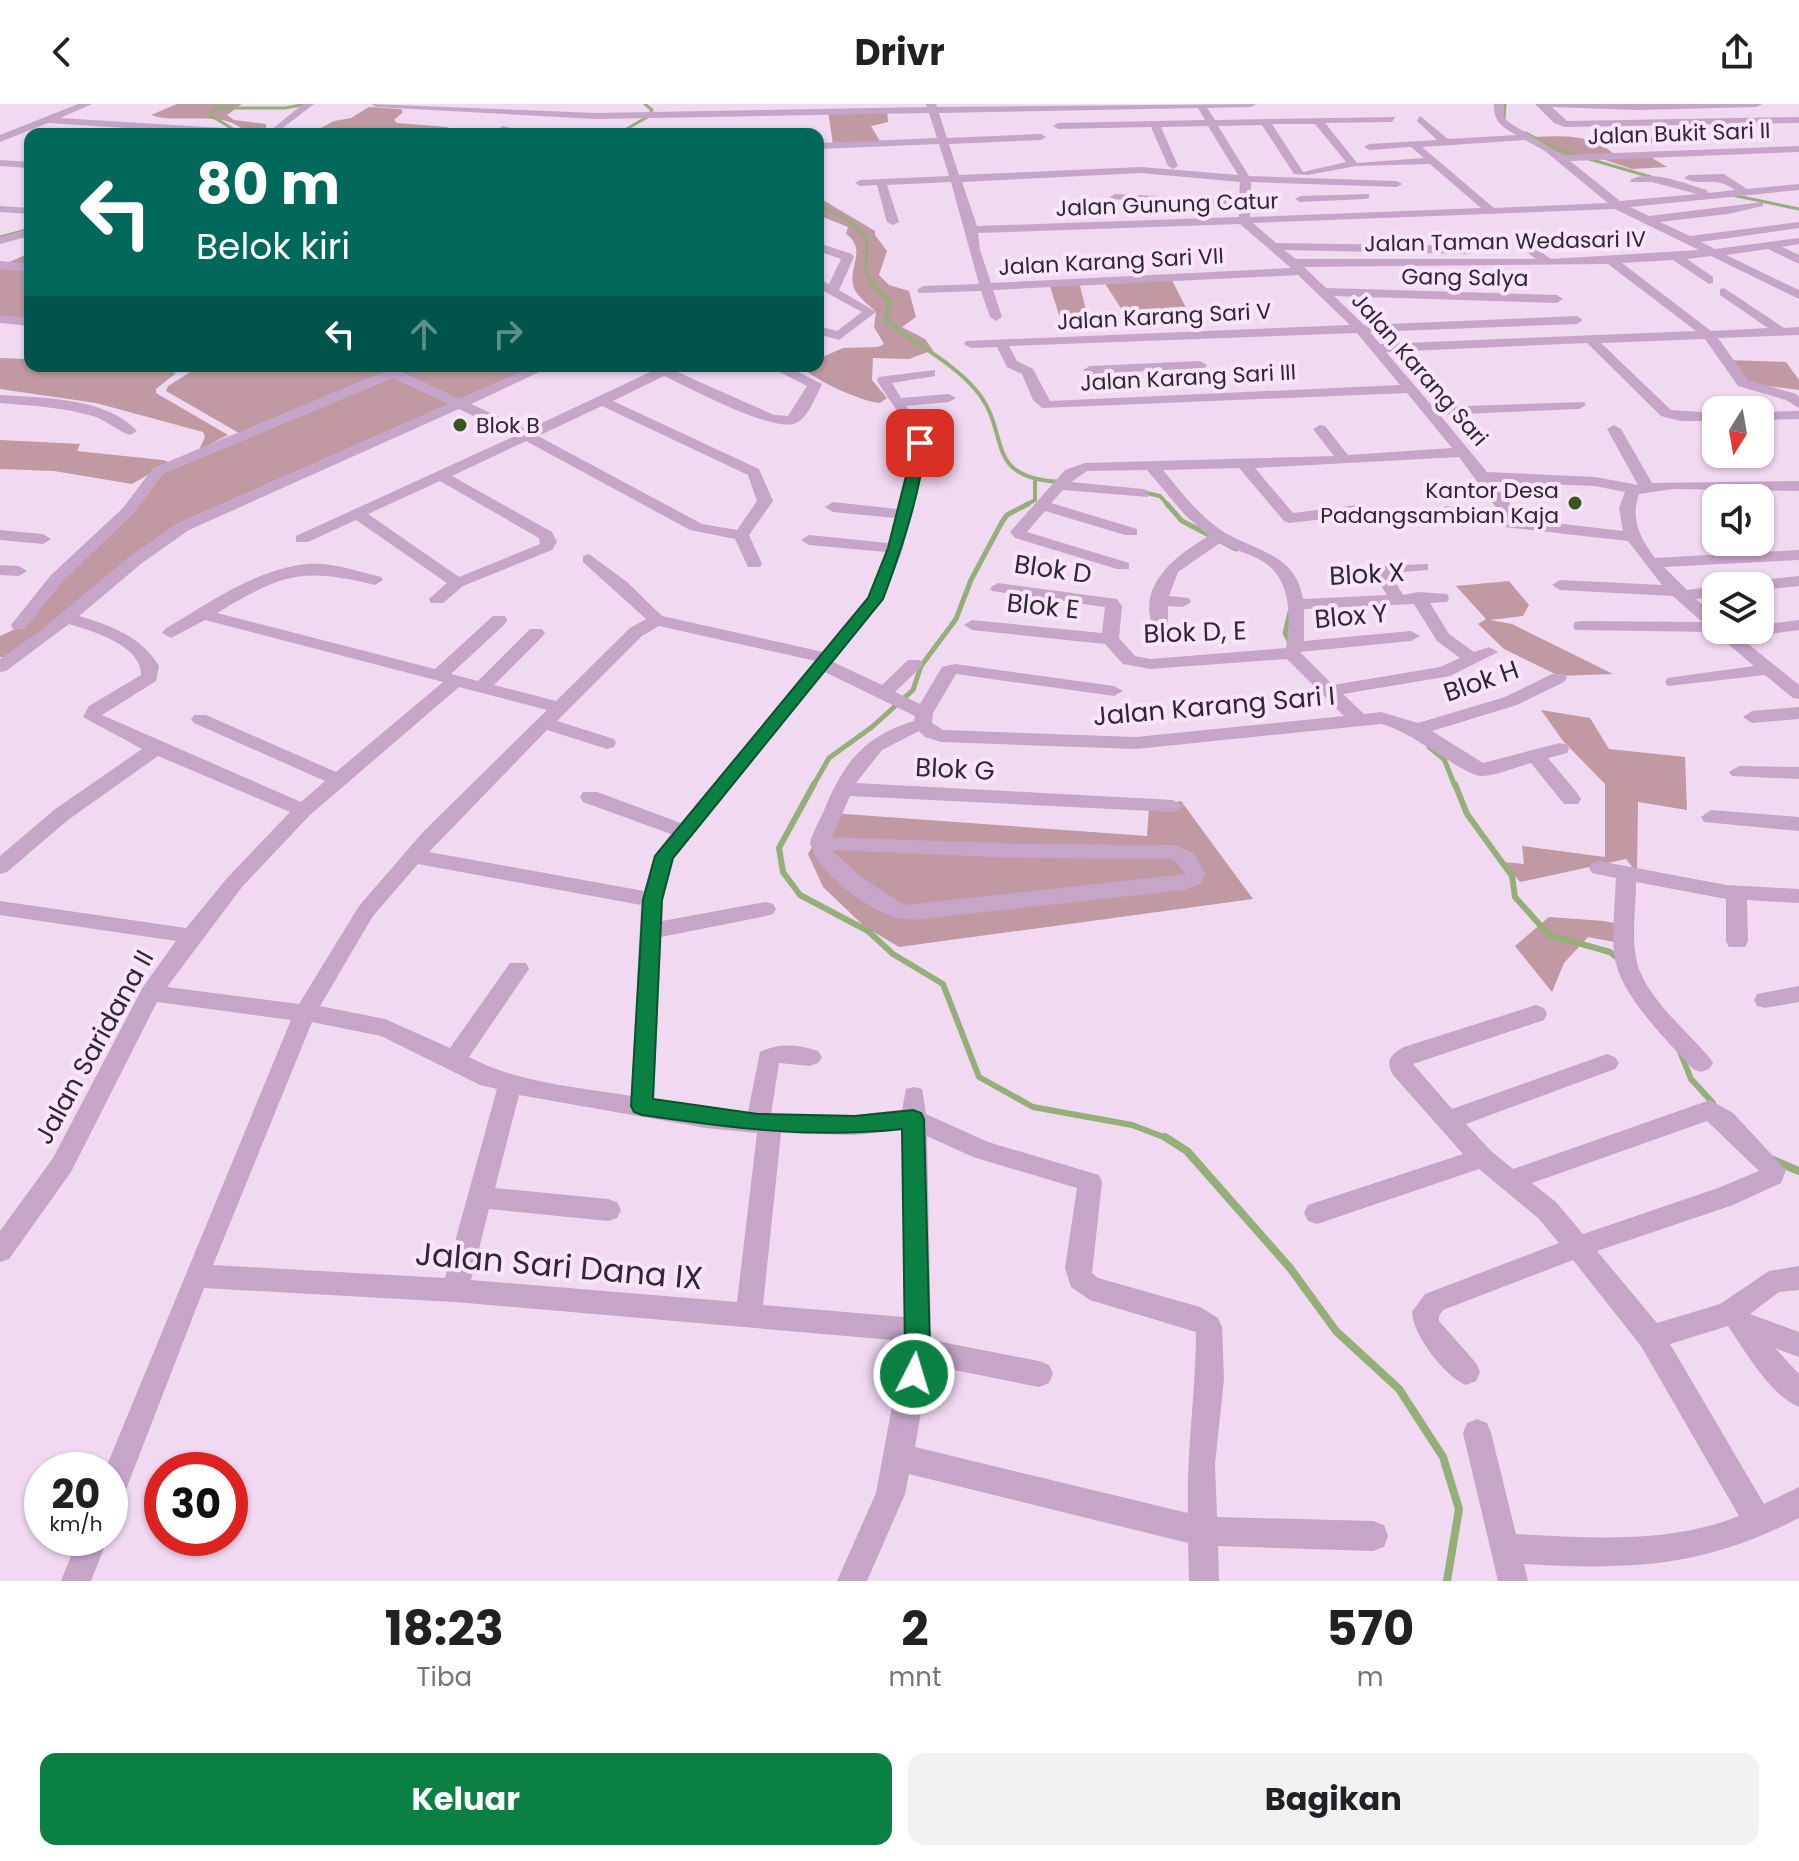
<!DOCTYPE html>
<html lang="id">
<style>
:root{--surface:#fff;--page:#f2f2f2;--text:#202124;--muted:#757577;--accent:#0b8043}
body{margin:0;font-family:Poppins,sans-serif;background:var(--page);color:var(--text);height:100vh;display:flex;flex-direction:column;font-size:30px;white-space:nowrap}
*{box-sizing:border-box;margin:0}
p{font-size:26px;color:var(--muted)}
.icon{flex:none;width:44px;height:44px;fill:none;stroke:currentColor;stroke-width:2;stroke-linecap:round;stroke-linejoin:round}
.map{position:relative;height:1477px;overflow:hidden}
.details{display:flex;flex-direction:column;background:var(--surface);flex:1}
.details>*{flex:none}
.guide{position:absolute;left:24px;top:24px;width:800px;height:244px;border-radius:16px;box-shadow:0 2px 6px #0004;background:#00695c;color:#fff;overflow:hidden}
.needle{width:52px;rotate:191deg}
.tools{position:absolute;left:1702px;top:292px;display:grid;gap:16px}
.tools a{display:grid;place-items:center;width:72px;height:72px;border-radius:16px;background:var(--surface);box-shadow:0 2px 6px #0004;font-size:40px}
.speed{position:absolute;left:24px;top:1348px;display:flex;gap:16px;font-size:40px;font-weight:700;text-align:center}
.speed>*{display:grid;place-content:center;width:104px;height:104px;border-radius:50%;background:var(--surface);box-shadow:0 2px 6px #0004;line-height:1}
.speed small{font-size:20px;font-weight:400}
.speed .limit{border:12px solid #d22;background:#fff;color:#111}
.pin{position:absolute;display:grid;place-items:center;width:68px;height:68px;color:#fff;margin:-34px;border-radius:16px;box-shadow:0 4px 12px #0006}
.me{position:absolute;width:88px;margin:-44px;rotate:5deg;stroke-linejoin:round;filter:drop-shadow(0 0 6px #0008)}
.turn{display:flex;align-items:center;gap:28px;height:168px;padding:0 40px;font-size:36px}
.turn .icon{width:104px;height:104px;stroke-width:2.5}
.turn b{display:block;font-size:56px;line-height:68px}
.lanes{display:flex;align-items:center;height:76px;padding:0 40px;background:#0003;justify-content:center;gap:40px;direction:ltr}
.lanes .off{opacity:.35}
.eta{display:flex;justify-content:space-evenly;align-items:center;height:136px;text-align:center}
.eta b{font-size:48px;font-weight:700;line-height:56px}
.button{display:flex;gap:16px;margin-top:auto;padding:16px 40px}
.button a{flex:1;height:92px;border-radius:16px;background:var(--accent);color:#fff;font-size:32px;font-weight:700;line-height:92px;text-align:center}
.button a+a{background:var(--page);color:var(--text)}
header{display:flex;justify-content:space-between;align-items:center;height:104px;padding:0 40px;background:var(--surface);font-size:36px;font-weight:700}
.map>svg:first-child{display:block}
.green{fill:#c099a2}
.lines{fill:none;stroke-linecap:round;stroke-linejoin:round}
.stream-far4{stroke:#94af78;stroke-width:3}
.stream-far3{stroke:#94af78;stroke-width:4}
.stream-far2{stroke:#94af78;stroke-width:5}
.stream-far1{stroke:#94af78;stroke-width:6}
.stream{stroke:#94af78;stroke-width:8}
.minor{fill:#c6a5c9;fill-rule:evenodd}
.route{fill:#0b8043;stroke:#07532c;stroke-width:2}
.poi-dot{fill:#38571c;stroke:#f9e5f9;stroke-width:3}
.labels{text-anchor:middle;stroke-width:8;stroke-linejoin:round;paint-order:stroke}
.far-street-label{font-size:22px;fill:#312635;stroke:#f9e5f9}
.far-poi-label{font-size:22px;fill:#312635;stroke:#f9e5f9;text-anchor:start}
.street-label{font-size:26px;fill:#312635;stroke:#f9e5f9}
.near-street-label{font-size:32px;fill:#312635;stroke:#f9e5f9}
</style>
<header><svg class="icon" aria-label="back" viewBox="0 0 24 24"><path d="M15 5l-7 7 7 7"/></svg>Drivr<svg class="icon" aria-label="share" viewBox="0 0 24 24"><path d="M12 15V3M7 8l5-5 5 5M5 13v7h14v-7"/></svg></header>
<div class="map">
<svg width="1799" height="1477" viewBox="0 0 1799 1477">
<rect width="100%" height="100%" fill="#f1d9f1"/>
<path class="green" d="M177,0H242L227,11L234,16L266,20V26L299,30L315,27L334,17L351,14L369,3L401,5L403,8L394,16L397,19L447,23L455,27L451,30H410L404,26L385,30H246C231,4 175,21 151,11Z
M887,4L888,18L871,22L881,39L833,41L828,6Z
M1532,33C1562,32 1591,29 1615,51L1644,49L1667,63L1632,65L1596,53H1560Z
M818,93L875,127V131L887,147L879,171L889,181L909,187L916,213L902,223L925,235L933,246L909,255L873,254L872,276L887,294L880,299C860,297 819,278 804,265L818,262V255L843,244L878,243L884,240L874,223L876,208C869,201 857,192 854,184C847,164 868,145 846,130L848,123L818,111Z
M30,149V215L0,212V162Z
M1170,172L1186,204L1124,209L1104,178Z
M1079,178L1087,210L1059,211L1049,179Z
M0,254L30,255V262H153L176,269L156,285V289L228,331L199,346L205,333L203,328L96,299L0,285Z
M1727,256L1786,258L1799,276V286L1746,279Z
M200,262H535L177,420L150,439L62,513L5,554L0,553V532L24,521L151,376L239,329L166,287L168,282Z
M0,336L80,340L77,347L162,356L167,357V360L132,380L54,367L0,365Z
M1509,477L1529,501L1523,512L1490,516L1512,520L1613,570L1559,572L1504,545L1478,520L1486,515L1456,482Z
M1541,606L1590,614L1609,645L1685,653L1687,706L1638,698L1637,769L1626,755L1520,778L1503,758L1524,760L1522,742L1605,753V680L1563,637Z
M1181,697L1253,795L899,843L864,822L823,783L808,750L831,709L1147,732L1149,703Z
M1549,813L1604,817L1634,823L1625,840L1588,833L1564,859L1552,888L1515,842Z"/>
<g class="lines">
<path class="stream-far4" d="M1504,15L1505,0
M1526,29L1555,45L1651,73
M241,30L210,11L215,4H285L306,0
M618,30L649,12L652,6L645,0
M1732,91L1799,105
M818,102L846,115L867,134L866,168L872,179
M0,133L30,125"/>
<path class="stream-far3" d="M871,177L890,198L886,216C914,240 951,257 975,285C1013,328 980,373 1059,378
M1142,388L1160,392L1169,402
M1024,402L1035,396V377"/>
<path class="stream-far2" d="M1167,400L1182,417L1236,445
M1290,508L1285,529L1291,541
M1429,643L1444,655L1455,682
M813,682L829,654L872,623L913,586L921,562L956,515L971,476L1002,418L1007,411L1028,400"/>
<path class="stream-far1" d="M814,680L779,744L783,768L800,791L868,827L893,850L943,880L979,973L1033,1003L1132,1021L1169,1035
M1455,680L1467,710L1512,772L1515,793L1549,831L1610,848L1621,857
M1679,945L1691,975L1713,999"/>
<path class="stream" d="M1165,1033L1187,1047L1290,1164L1336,1227L1399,1285L1443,1353L1459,1405L1447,1477
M1773,1056L1799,1067"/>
<path class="minor" d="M78,0H92L60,14L222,24L227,27L222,30L48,19L0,38V31Z
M303,0H314L275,30H266Z
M371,0L596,9L927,3L926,0H936L937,3L1256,0L1251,3L1207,4L1215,16L1395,13L1392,18L1325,19L1357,59L1424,54L1411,43L1369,46L1364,43L1369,40L1437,36L1417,17L1420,12L1448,35L1516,31C1501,22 1494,18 1494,0H1504V12L1508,18L1563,51L1799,42V48L1570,57L1620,97L1697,90L1652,78H1631L1630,76C1650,64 1685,80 1707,86L1708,89L1735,86C1713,70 1701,84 1684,74L1689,71L1724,70L1747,85L1799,80V86L1630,103L1649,112L1763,98V102L1728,110L1660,118L1690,132L1799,118V124L1701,138L1715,145L1799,134V140L1782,143L1799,151V160L1768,145L1726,151L1799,186V195L1711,152L1687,155L1713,173V179L1709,180L1673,156L1622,159L1711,227L1768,224L1720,191V185L1724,184L1784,224L1799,223V231L1718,234L1748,276L1796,290L1799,293V304L1786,296L1738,282L1705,235L1601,239L1671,306L1716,309V317H1681L1661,312L1587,239L1386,248L1433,303L1584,298L1586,301L1579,305L1440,311L1487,368L1595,373L1638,381L1607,325L1614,321L1621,325L1652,379L1799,377V387L1673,385L1639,390C1630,415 1640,434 1655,454L1799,446V456L1664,463L1687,486L1716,482V492L1696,495L1716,513V526H1731L1799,581V595L1793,594L1765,571L1668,582L1665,578L1668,574L1674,573L1754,562L1714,528L1575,526L1573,522L1575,518L1581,517L1702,518L1673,492L1560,486L1552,481L1560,476L1662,481L1628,437L1496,422L1442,410V404L1447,402L1508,414L1495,402L1459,353L1255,364L1293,409L1358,401L1366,406L1358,411L1289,419L1284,417L1239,364L1163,366C1180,387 1196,408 1218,424C1251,448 1295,446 1303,495L1387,491L1372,467L1375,462L1428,460V466L1390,469L1403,491L1418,488L1447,490L1449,494L1447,498L1430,499L1449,530L1474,548L1489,543L1498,548L1450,572L1343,590L1364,610L1381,608L1418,619L1505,593L1552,570H1564L1567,574L1564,578L1517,601L1432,627L1483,659L1560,639L1567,641L1569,645L1567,649L1548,654L1578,690L1581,695L1578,700H1564L1531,659C1516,663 1498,671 1482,672C1465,673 1411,626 1381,620L1136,645L941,638L925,633L919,627L882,646L856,679L1173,696L1183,702L1173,708L850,692L832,733L1019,740L1175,741L1193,749L1206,770L1200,780L1184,786L922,815C911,816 900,816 890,812C862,800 818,769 810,739C813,727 820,716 825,704C844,659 864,632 914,617L915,612L825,568L674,754L662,796V817L766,798L773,800L776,805L773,810L766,812L661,833L654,996L748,1008L760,948C779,939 798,940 818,947L822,953L818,959L810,962L779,959L771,1010L855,1011L902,1006L906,985L914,983L922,985L926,1010L988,1038L1099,1071L1102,1078L1092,1169L1098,1174L1200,1203L1218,1214L1222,1223L1224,1275L1215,1360L1217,1413L1373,1417L1384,1421L1388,1432L1384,1443L1373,1447L1218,1442L1219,1477H1189L1188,1439L909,1370L905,1390L867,1477H837L876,1389L904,1237L455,1198L204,1184L120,1401L110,1405V1366H105L291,916L157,898L71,1068L9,1155L0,1158V1127L53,1054L143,883L176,837L0,811V797L186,824L228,773L290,708L158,652L68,716L7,768L0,770V752L54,706L142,645L83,613L89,602L141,571C142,541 92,527 69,520L6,567L0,568V555L41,526L130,452L177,420L448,300L393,274L163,370L133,410L62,478L25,525H13L11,521L51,471L123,404L153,364L397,262H416L404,269L460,295L534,262H552L471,300L527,326L663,262H681L675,267L774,311L788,312L807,282L768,262H786L822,280C816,292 807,317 793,320C768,326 690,284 664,272L613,297L759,365L773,397L749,431L762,460L760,463H748L735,435L690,426L526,337L452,372L552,428L557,438L552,446L463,482L443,499H431L429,495L447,479L356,416L308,438H296V432L515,332L459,305L189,426L142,459L79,512C110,521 142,533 159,562L156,577L102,611L301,698L325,677L194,619L191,615L194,611H206L336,668L443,578L205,516L171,534L162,529L165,525C208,500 255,465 307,460C331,458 357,467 381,473L383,476L375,481C301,463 282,470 217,509L435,565L493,512H505L507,516L505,520L451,570L478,577L530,525H542L545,529L542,533L494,581L556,597L630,524L646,515L583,458V452L589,450L627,478L662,512L823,548L868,494L886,448L809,441L801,436L809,431L888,439L895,414L833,408L825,403L833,398L897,405C902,386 913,361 913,342C912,322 886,294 877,276L879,273L935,266V272L892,279L901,294L949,290L956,294L949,298L906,302L921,326L927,343L903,444L884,495L833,558L882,581L908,556H920L923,560L920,564L895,588L920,600L942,563L955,560L1114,582L1123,587L1114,592L956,570L933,609L932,619L943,626L1136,633L1344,612L1287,555L1150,565L1123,560L1105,540L972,526L964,521L972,516L1102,529L1105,503L992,487L990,484L998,479L1117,495L1122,502L1119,534L1135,552L1150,555L1286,544C1291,514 1292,474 1262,457C1249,449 1234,446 1220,439L1178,468L1169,492L1189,494L1191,498L1183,503L1168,502V521L1160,526L1154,525C1135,482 1176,451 1209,432L1185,411L1147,366L1087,367L1071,378L1143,385L1148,387V393L1063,386L1051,399L1137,425V431H1125L1045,407L1027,428L1129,459V465H1117L1015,434L1010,428L1065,366L1085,359L1334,352L1313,325L1320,321L1325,322L1348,351L1452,344L1407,289L1042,304L1033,296L1022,270L1007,263L997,243L971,244L964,240L966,237L1350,221L1298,171L993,186L1002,213L996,217L990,213L981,187L919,189L917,186L923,182L979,180L951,78L887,81L899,118L893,121L887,118L877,81L860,82L855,79L860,76L949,72L939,40L818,45V39L937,34L929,9L596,15L376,3ZM1198,4L1205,16L1058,19L1053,22L1058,25L1151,23L1168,62L1173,65L1178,62L1161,23L1208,22L1238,71L1141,63L959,71L949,40L1041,36L1046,33L1041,30L947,34L939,9ZM1272,20H1315L1346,58L1303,68ZM1262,21L1294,70L1308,71L1356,62L1430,60L1481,104L1250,113L1251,78L1397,83L1402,80L1397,77L1249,72L1218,22ZM1525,36L1545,47L1608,99L1494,104L1422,43ZM1141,69L1240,78L1239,96L1115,90L1110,93L1111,95L1239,103V113L977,122L962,78ZM1615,105L1699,146L1551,155L1541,148L1553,145L1555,143L1549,139L1527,144V148L1536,155H1296L1284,146L1471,150L1477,146L1471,142L1276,139L1253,119ZM1240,120L1291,164L991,179L980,146L978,129ZM1608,160L1696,227L1380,240L1370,228L1577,220L1583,216L1577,212L1364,221L1334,192L1557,199L1563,195L1557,191L1326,184L1304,163ZM1357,229L1400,281L1050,297L1033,265L1017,257L1009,242ZM602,302L748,371L757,397L737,426L702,420L538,332ZM440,377L539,434L540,440L459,473L368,410ZM1493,378L1595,382L1625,388L1619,404L1623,427L1529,416L1506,396ZM1414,500L1437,537L1460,554L1440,563L1333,581L1300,548L1411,537L1420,532L1411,527L1304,537V505ZM659,522L816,557L681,719L597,688H583L580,693L583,698L671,730L654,752L644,787L429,748L547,626L607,645L614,643L616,639L614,635L557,617L642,532ZM459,583L547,606L423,728L359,802L299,900L167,883L242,783L310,711ZM832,746L1019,754L1173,755L1186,770L904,801L860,772ZM418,760L641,801L631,992C576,983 518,979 469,953L529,865L526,859H510L450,944L385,915L320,902L373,812ZM312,918L381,932L480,981L497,985L445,1174L213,1161ZM519,991L706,1024L757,1029L737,1198L471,1176L489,1105L608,1117L617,1114L621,1106L617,1098L608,1095L495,1084ZM903,1026L904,1213L763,1201L781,1029L855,1031ZM927,1032L973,1053L1077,1084L1065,1164L1071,1183L1090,1196L1196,1228C1196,1289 1186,1348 1188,1409L915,1343L929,1261L1039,1283L1049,1279L1053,1270L1049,1261L1039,1257L931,1236Z
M1535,0H1762L1757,3L1636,6L1552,3L1567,17L1799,13V19L1565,23L1554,19Z
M502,22L511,24L505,30H494Z
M1692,33L1696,34V38L1613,40L1608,37L1613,34Z
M0,56L30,58V64L0,62Z
M1369,90V94L1365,95L1300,98L1295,95L1300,92Z
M0,102L30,104V110L0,108Z
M30,125V132L0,140V133Z
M818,139L852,150L854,153L839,186L876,208L839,236L818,230V222L837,227L862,208L818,184V175L829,180L841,155L818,147Z
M0,157L30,160V168L0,165Z
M0,211L30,214V222L0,219Z
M1200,257L1207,261L1205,264L1090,270L1083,266L1090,262Z
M0,291C42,294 106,293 137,327L130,331C118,327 108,318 96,313C65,303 32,302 0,299Z
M1799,307V315L1760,316V308Z
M0,426L43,430L51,435L43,440L0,436Z
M0,461L19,462L27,467L19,472L0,471Z
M1799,472V482L1760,486V482H1742L1750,477Z
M1799,516V526L1760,531L1751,526H1760V521Z
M1799,603V615L1752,619L1743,613L1752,607Z
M1739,662L1799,663V675L1732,672L1729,668Z
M1711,706L1799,713V727L1704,718L1701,713Z
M1599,757L1726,781L1799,785V799L1747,796L1748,837L1745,843H1729L1726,837V795L1636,778C1636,805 1630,840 1639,865C1652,899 1686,926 1709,953L1713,959L1709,965L1701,968L1693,965C1666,935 1618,890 1614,849C1612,825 1615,799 1616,774L1592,769L1589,764L1592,759Z
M1799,882V898L1765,904L1757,902L1754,896L1757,890Z
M1536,901L1544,904L1547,910L1544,916L1413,960L1452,1005L1607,950L1615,953L1619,959L1615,965L1466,1020L1491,1047L1513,1065L1710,996L1733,1009L1786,1066L1781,1079L1733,1101L1597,1147L1657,1219L1720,1200L1769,1167L1799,1162V1186L1779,1188L1750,1210L1799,1228V1253L1775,1244L1799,1270V1303C1772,1293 1744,1246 1728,1222L1670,1240L1764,1400L1799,1383V1414C1702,1464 1631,1466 1524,1460L1528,1477H1498L1463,1329L1467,1319L1477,1315L1487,1319L1491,1329L1516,1430C1589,1434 1670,1440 1739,1412L1641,1242L1573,1156L1443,1206L1439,1212V1217L1476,1259L1480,1268L1476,1277L1466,1281C1444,1272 1413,1231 1412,1208L1425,1190L1559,1139L1538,1114L1479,1065L1317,1120L1308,1117L1304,1109L1308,1101L1463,1050L1393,971C1385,957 1391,950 1404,943ZM1707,1017L1759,1067L1718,1084L1583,1130L1556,1098L1532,1079Z
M78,1434H108L91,1477H61Z"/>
</g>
<path class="route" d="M915,336L926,339C919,393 902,444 883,495L673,754L662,796L653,995L758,1010L855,1012L913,1006L921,1009L924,1015L930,1246L923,1278L914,1281L905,1278L902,1270L905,1246L902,1025C811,1035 732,1024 642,1011L634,1008L631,1002L643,796L655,752L868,494L888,444Z"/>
<g class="poi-dot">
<circle cx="460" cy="321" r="8"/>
<circle cx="1575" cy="399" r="8"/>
</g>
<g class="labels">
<g class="far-street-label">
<text transform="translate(1679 29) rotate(-2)" y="8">Jalan Bukit Sari II</text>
<text transform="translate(1167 100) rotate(-2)" y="8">Jalan Gunung Catur</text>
<text transform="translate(1505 137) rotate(-1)" y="8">Jalan Taman Wedasari IV</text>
<text transform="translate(1111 157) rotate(-3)" y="8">Jalan Karang Sari VII</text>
<text transform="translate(1465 173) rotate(1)" y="8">Gang Salya</text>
<text transform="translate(1164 212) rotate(-3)" y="8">Jalan Karang Sari V</text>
<text transform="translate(1420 265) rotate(49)" y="8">Jalan Karang Sari</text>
<text transform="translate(1188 273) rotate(-3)" y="8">Jalan Karang Sari III</text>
</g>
<g class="far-poi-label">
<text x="476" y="329">Blok B</text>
<text x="1559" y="394" text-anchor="end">Kantor Desa<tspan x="1559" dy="25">Padangsambian Kaja</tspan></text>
</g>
<g class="street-label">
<text transform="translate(1053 465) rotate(8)" y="9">Blok D</text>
<text transform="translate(1367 470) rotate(-3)" y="9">Blok X</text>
<text transform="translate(1043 502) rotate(6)" y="9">Blok E</text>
<text transform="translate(1351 512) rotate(-5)" y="9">Blox Y</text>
<text transform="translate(1195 528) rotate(-2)" y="9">Blok D, E</text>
<text transform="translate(1481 577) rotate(-19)" y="9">Blok H</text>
<text transform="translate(1214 602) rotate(-5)" y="9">Jalan Karang Sari I</text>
<text transform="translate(955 665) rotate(3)" y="9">Blok G</text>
<text transform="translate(94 943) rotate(-61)" y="9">Jalan Saridana II</text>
</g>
<g class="near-street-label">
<text transform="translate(559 1162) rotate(5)" y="11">Jalan Sari Dana IX</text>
</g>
</g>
</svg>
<div class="tools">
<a><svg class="needle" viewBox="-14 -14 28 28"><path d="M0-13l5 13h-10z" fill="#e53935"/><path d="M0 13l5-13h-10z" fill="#757577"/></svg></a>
<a><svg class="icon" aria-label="sound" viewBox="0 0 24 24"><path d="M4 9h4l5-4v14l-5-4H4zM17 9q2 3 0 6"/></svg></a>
<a><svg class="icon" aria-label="layers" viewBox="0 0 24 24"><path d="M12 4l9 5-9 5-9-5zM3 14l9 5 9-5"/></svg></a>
</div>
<div class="speed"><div>20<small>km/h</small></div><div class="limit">30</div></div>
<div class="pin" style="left:920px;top:339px;background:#d93025"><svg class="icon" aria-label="arrive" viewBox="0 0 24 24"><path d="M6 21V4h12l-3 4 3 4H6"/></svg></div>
<svg class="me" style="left:914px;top:1270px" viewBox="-20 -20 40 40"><circle r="17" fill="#0b8043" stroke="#fff" stroke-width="3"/><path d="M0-11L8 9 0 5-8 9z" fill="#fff"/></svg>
<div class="guide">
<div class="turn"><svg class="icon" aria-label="left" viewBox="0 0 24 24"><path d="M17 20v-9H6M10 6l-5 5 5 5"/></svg><div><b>80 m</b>Belok kiri</div></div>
<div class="lanes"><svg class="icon" aria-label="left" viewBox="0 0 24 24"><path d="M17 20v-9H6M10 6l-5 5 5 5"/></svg><svg class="icon off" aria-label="ahead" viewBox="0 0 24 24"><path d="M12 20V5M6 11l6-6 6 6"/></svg><svg class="icon off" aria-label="right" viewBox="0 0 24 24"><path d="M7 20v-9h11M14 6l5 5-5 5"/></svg></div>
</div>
</div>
<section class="details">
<div class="eta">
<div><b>18:23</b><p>Tiba</p></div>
<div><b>2</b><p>mnt</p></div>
<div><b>570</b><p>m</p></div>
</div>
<div class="button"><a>Keluar</a><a>Bagikan</a></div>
</section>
